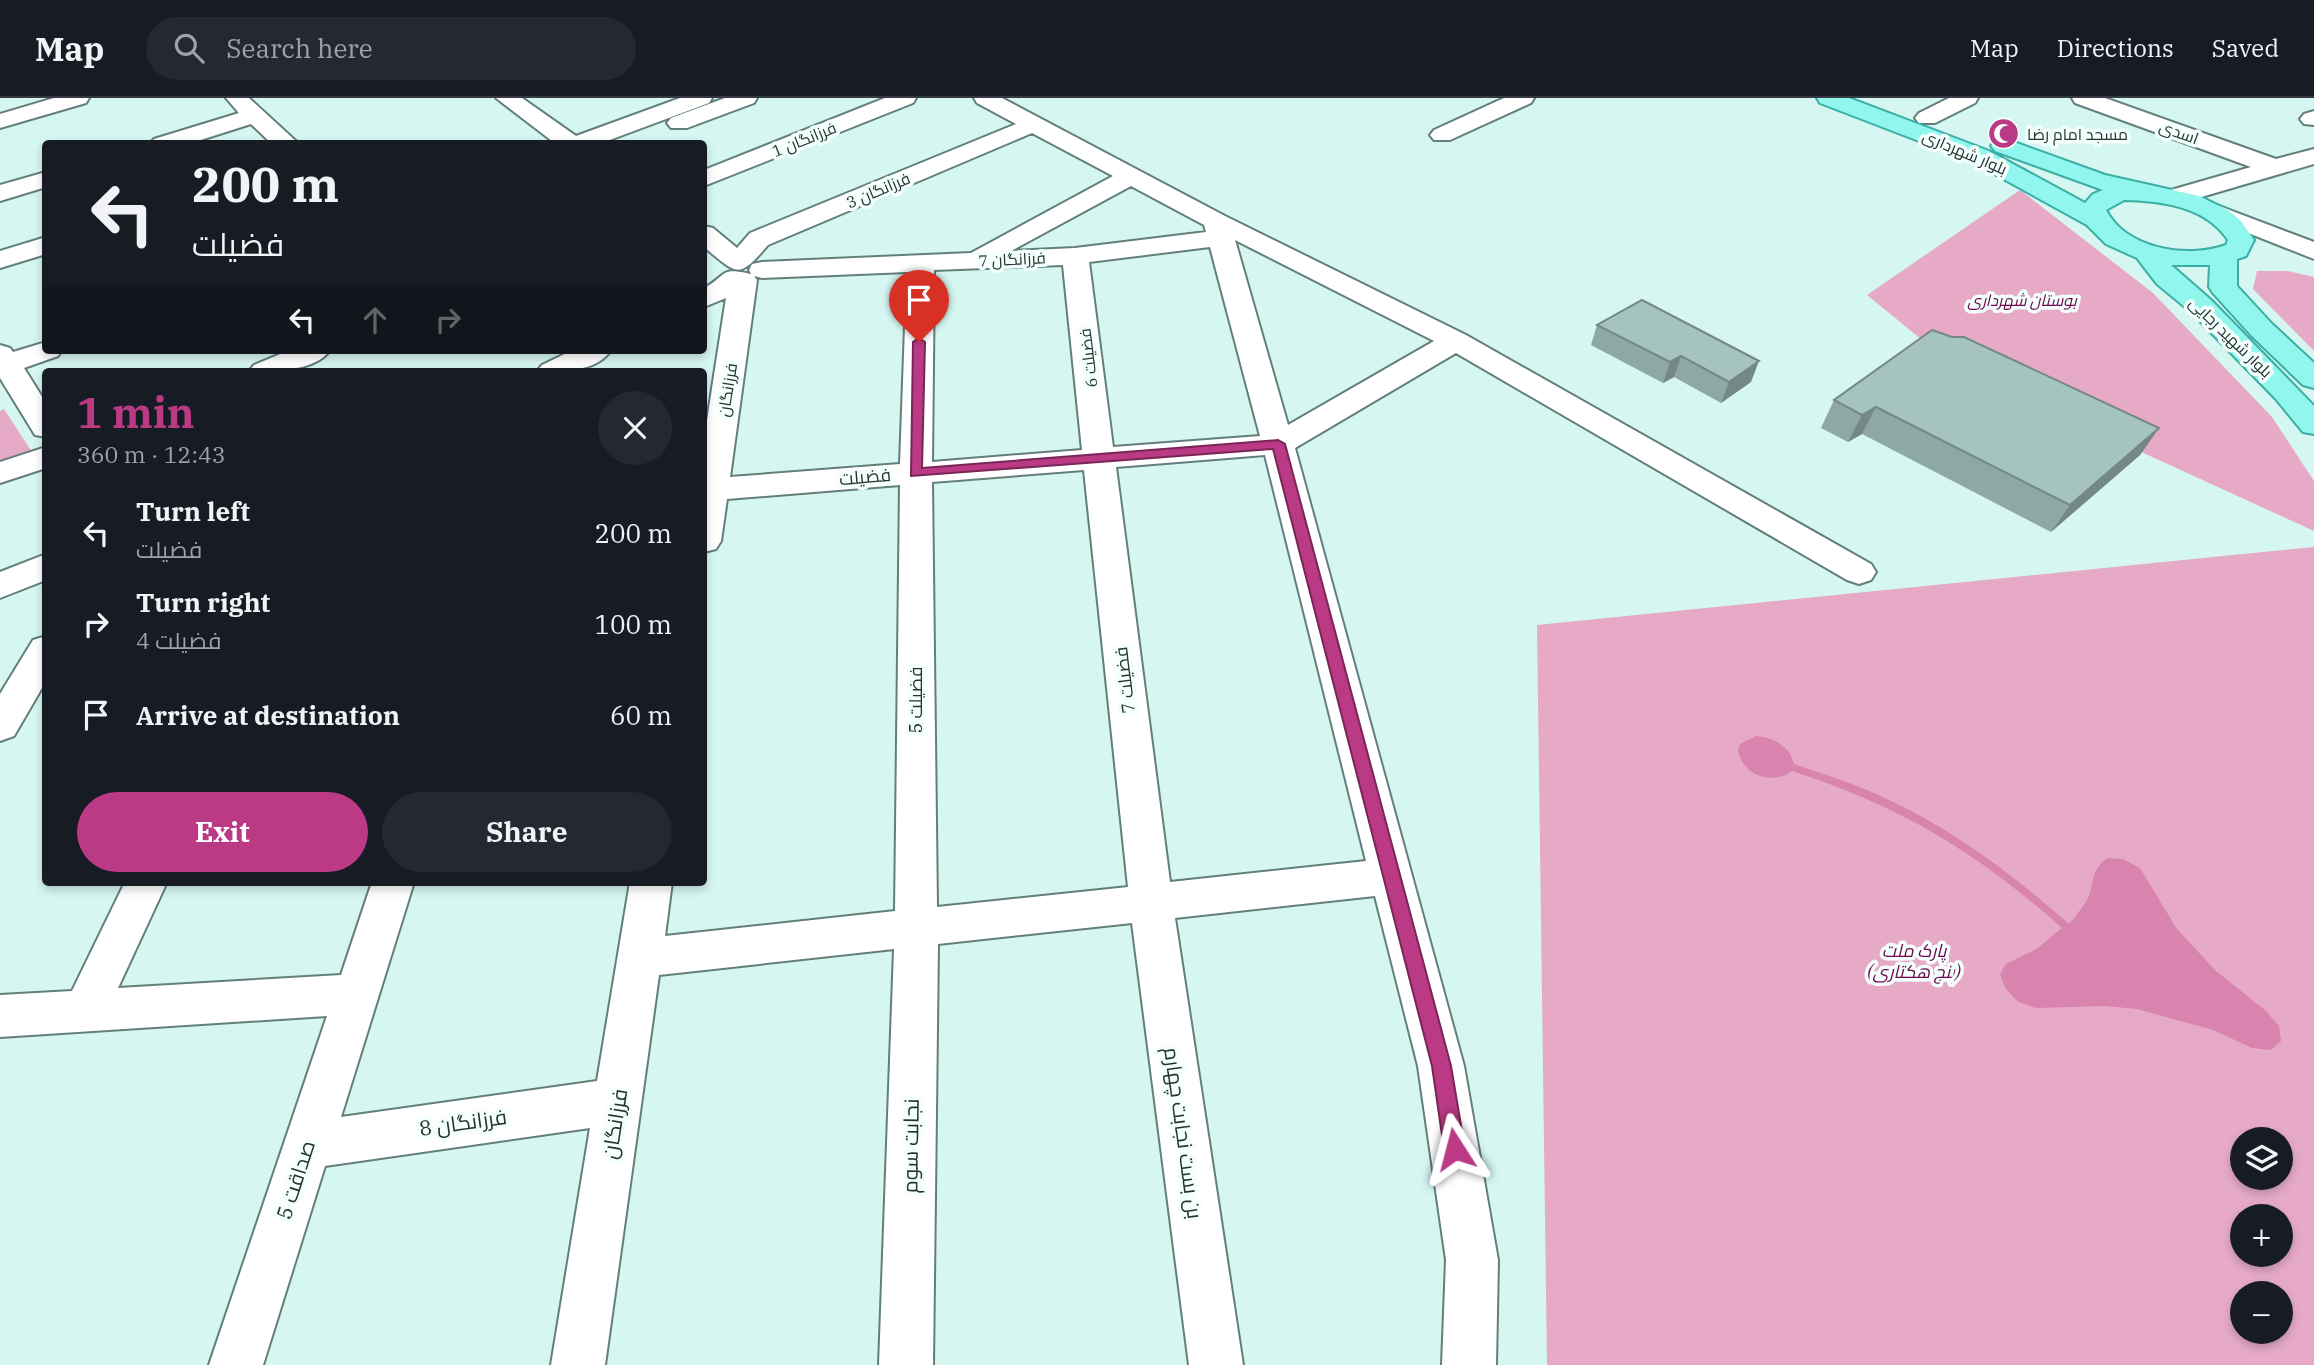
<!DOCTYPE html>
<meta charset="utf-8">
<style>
:root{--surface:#171b24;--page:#242831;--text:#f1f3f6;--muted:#9ea1a6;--line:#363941;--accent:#ba3a85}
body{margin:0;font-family:"IBM Plex Serif",Cairo,serif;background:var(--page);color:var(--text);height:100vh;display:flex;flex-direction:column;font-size:26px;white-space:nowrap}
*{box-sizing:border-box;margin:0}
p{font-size:23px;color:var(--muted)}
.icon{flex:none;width:38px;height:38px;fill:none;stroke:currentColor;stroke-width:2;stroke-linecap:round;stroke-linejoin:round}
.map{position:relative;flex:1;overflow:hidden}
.sheet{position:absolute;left:42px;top:270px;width:665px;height:518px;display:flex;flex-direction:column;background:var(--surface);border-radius:7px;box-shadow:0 4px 10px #0003}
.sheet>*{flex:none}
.hud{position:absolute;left:42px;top:42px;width:665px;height:214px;border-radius:7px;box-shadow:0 4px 10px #0003;background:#171b24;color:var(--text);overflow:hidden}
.controls{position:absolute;left:2230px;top:1029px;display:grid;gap:14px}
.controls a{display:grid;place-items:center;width:63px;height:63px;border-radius:50%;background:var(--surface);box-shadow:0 4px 10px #0003;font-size:35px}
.pin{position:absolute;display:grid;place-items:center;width:60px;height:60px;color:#fff;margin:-72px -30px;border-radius:50% 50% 50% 0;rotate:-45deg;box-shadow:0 0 7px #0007}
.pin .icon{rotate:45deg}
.me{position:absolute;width:77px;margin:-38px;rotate:351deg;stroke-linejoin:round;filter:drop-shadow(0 0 5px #0008)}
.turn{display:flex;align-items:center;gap:24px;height:147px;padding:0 35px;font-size:32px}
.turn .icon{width:91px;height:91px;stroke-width:2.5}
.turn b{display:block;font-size:49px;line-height:60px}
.lanes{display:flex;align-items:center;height:66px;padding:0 35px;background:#0003;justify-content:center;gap:35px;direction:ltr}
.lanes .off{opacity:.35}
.round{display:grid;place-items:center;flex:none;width:74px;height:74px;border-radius:37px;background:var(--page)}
.summary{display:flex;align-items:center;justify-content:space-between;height:119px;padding:0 35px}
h1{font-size:42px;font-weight:700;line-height:52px;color:var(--accent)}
.action{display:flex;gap:14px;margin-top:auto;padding:14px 35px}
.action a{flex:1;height:80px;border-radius:42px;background:var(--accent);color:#fff;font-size:28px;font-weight:700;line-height:80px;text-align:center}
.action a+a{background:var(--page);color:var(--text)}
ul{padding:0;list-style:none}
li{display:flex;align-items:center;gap:21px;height:91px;padding:0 35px}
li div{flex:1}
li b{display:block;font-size:26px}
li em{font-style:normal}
header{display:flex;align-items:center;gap:42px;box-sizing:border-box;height:98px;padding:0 35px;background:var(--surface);border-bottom:2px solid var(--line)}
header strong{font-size:33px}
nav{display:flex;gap:38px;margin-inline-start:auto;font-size:24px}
.search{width:490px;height:63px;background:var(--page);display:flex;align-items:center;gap:18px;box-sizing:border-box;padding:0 24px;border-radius:38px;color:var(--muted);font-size:26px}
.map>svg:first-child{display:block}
.green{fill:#e6aac7;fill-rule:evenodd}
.water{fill:#d983af}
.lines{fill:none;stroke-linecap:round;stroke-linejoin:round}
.minor-casing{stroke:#627f7b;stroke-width:4}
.major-casing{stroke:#3baea4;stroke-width:4}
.minor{fill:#fff;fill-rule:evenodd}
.major{fill:#91f7ee;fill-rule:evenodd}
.wall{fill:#8ea8a4}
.shaded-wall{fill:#748886}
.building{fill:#a5c3bf;stroke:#748886;stroke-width:2}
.route{fill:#ba3a85;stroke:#792656;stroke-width:2}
.labels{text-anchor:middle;stroke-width:7;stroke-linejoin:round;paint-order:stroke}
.far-street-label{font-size:16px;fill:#253230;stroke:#f2fffd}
.far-poi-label{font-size:16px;fill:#253230;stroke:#f2fffd;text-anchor:start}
.far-park-label{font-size:16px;font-style:italic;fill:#70074b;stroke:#f2fffd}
.street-label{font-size:18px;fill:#253230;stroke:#f2fffd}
.park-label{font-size:18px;font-style:italic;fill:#70074b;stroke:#f2fffd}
.near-street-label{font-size:21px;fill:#253230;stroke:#f2fffd}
</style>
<header>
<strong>Map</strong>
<div class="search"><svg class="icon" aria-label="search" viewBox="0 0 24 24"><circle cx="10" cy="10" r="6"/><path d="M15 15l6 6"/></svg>Search here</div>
<nav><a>Map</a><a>Directions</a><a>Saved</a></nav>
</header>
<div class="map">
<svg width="2314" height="1267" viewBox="0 0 2314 1267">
<rect width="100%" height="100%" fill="#d6f6f2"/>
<path class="green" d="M2020,92L2153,195L2272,319L2314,383V433L2021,299L1938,255L1867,197Z
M2257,173H2288L2314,179V253L2253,191Z
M4,311L34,357L0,371V313Z
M2314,449V1267H1547L1537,527ZM2242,1041H2280V1080H2242ZM2242,1118H2280V1157H2242ZM2242,1195H2280V1234H2242Z"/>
<path class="water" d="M1756,638C1774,640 1789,647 1794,666C1826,677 1859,687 1889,702C1956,733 2014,778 2069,826C2075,819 2082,810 2087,802C2096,784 2088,776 2107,760L2123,761L2140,770L2177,831L2216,873L2265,912L2279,928L2281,943L2271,952L2252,950L2213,932L2137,911L2105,908L2036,910L2018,904L2005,890L2000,876L2006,866L2038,850L2062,830C1975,753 1902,709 1792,673C1772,688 1742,677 1738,652L1740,646Z"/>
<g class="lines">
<defs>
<path id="minor" d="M54,0H89L86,5L0,30V16Z
M226,0H249L299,46H272L251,26L188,46H150L154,41L239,15Z
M496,0H522L576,38L680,0H712L709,5L599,46H556Z
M725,0H757L754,5L687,30H671L667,25L671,20Z
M885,0H916L913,5L704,88V72Z
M974,0H1002L1225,118L1466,237L1871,466L1876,474L1871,482L1859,486L1847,482L1456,255L1295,350L1464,968L1498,1162L1496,1267H1442L1446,1162L1418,968L1375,798L1175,820L1243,1267H1189L1132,825L938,846L933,1267H879L894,851L659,877L605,1267H551L590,1030L325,1068L263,1267H209L327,918L0,939V897L72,893L125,784H167L118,890L341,877L372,784H414L341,1019L597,983L630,784H672L665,838L895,813L900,387L727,401L721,443L716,451L704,454V342L726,200L704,209V190C727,178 719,168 751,176L749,172L752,166L762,164L971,155L1113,78L1032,35L768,147C738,182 738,177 704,149V128L713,130L737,150L750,135L1016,26L977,5ZM1131,88L1204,127L1206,134L1075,150L1011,153ZM1235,142L1434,243L1288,327ZM1210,149L1260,338L1113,349L1089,164ZM1063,167L1082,352L932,364L934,172ZM907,174L900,366L730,379L757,182L754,178L762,180ZM1265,357L1366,763L1170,784L1116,369ZM1084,372L1128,789L937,809L932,384Z
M1504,0H1534L1531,5L1450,42H1434L1430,37L1434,32Z
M1949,0H1978L1975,5L1935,25H1919L1915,20L1919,15Z
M2072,0H2105L2276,61L2314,51V66L2198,100L2314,144V161L2190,112L2186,107L2190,102L2173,107L2164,104L2160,99L2164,94L2251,69L2075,5Z
M2314,13V27L2304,26L2300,21L2304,16Z
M46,74V89L0,103V87Z
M46,139V156L0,170V153Z
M46,244V252H62L58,258L24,270L46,305V339L35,337L0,280V247L10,250L13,254Z
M290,252H330C315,274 273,273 249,273L254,267Z
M573,252H611C596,275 562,273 537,273L542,267Z
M46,349V370L0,385V364Z
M46,456V482L0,500V474Z
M46,538V583L14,638L0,643V596L33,542Z"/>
<path id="major" d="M1817,0H1849L1989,53L2085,105L2093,96L2103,92L1995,53L1991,48L1995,43H2011L2105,77L2199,98L2229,113L2241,123L2254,142L2246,158L2237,161V188L2271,225L2314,265V290L2303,287L2251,237L2213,195L2209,189L2210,167H2171L2211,202L2314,308V336L2303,334L2276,301L2191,214L2157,186L2137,160L2106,146L2087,127L1971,63L1820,5ZM2124,102C2162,103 2205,108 2228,142L2226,147C2187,161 2126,151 2106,112Z"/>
</defs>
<use href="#minor" class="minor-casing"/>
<use href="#major" class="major-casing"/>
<use href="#minor" class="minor"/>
<use href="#major" class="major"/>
</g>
<path class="wall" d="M1597,227L1751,284L1721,305L1674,279L1663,285L1591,247Z
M1834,302L2159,330L2140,357L2051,434L1862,336L1848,344L1821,330Z"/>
<path class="shaded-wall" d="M1681,258L1674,279L1663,285L1670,264Z
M1759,263L1751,284L1721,305L1729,284Z
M1876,309L1862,336L1848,344L1862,317Z
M2159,330L2140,357L2051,434L2070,407Z"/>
<path class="building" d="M1642,202L1759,263L1729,284L1681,258L1670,264L1597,227Z
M1932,232L1952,239H1964L2159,330L2070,407L1876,309L1862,317L1834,302Z"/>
<path class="route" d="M919,240L925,244L922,370L1278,342L1285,346L1451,968L1465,1051L1462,1058L1455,1061L1447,1058L1444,1051L1432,968L1273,351L911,378L913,244Z"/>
<defs>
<symbol id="mosque-disc" viewBox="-11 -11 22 22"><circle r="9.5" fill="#ba3a85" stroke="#f2fffd"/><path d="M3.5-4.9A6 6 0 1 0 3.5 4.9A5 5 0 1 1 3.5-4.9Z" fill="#fff"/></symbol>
</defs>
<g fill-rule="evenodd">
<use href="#mosque-disc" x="1986" y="18" width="35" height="35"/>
</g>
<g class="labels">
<g class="far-street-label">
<text transform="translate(2179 34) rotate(20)" y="6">اسدی</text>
<text transform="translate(804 41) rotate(-22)" y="6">فرزانگان 1</text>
<text transform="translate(1965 54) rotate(23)" y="6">بلوار شهرداری</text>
<text transform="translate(878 92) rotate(-23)" y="6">فرزانگان 3</text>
<text transform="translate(1012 161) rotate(-3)" y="6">فرزانگان 7</text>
<text transform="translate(2231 239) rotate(44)" y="6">بلوار شهید رجایی</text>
<text transform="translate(1088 260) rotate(-97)" y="6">فضیلت 6</text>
<text transform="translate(727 292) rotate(-81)" y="6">فرزانگان</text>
</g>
<g class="far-poi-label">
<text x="2027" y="42">مسجد امام رضا</text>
</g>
<g class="far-park-label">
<text x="2022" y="208">بوستان شهرداری</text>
</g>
<g class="street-label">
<text transform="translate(865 379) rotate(-5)" y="6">فضیلت</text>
<text transform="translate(1125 582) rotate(-97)" y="6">فضیلت 7</text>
<text transform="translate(916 602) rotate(-90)" y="6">فضیلت 5</text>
</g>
<g class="park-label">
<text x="1914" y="859">پارک ملت<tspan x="1914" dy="21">(پنج هکتاری)</tspan></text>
</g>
<g class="near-street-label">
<text transform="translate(463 1025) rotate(-8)" y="7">فرزانگان 8</text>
<text transform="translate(615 1026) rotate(-81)" y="7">فرزانگان</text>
<text transform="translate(1183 1035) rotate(82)" y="7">بن بست نجابت چهارم</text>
<text transform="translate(911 1048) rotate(-89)" y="7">نجابت سوم</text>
<text transform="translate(296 1082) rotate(-72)" y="7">صداقت 5</text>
</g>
</g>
</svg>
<div class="controls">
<a><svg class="icon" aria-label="layers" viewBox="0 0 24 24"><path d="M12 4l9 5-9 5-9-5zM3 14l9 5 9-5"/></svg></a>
<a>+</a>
<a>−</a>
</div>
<div class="pin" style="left:919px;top:244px;background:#d93025"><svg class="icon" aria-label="arrive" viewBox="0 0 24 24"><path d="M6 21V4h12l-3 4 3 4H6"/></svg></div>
<svg class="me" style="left:1455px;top:1051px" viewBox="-20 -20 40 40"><path d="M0-17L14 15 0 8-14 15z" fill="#ba3a85" stroke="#fff" stroke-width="4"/></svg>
<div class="hud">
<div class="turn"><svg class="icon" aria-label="left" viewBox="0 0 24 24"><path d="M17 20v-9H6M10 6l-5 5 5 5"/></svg><div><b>200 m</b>فضیلت</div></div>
<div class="lanes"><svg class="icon" aria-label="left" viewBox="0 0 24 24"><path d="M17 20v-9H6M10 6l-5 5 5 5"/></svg><svg class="icon off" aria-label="ahead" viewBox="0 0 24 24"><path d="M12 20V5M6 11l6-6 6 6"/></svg><svg class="icon off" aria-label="right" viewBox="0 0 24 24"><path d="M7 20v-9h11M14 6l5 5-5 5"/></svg></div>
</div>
<section class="sheet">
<div class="summary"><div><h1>1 min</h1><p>360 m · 12:43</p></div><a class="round"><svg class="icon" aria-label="close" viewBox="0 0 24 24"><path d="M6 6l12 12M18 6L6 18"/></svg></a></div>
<ul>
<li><svg class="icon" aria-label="left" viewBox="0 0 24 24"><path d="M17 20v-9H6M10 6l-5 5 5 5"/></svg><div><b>Turn left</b><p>فضیلت</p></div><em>200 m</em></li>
<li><svg class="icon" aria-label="right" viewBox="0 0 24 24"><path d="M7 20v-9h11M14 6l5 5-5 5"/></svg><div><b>Turn right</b><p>فضیلت 4</p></div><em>100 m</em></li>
<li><svg class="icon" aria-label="arrive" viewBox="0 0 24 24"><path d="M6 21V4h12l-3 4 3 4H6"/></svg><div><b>Arrive at destination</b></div><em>60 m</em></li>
</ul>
<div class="action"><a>Exit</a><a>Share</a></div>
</section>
</div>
